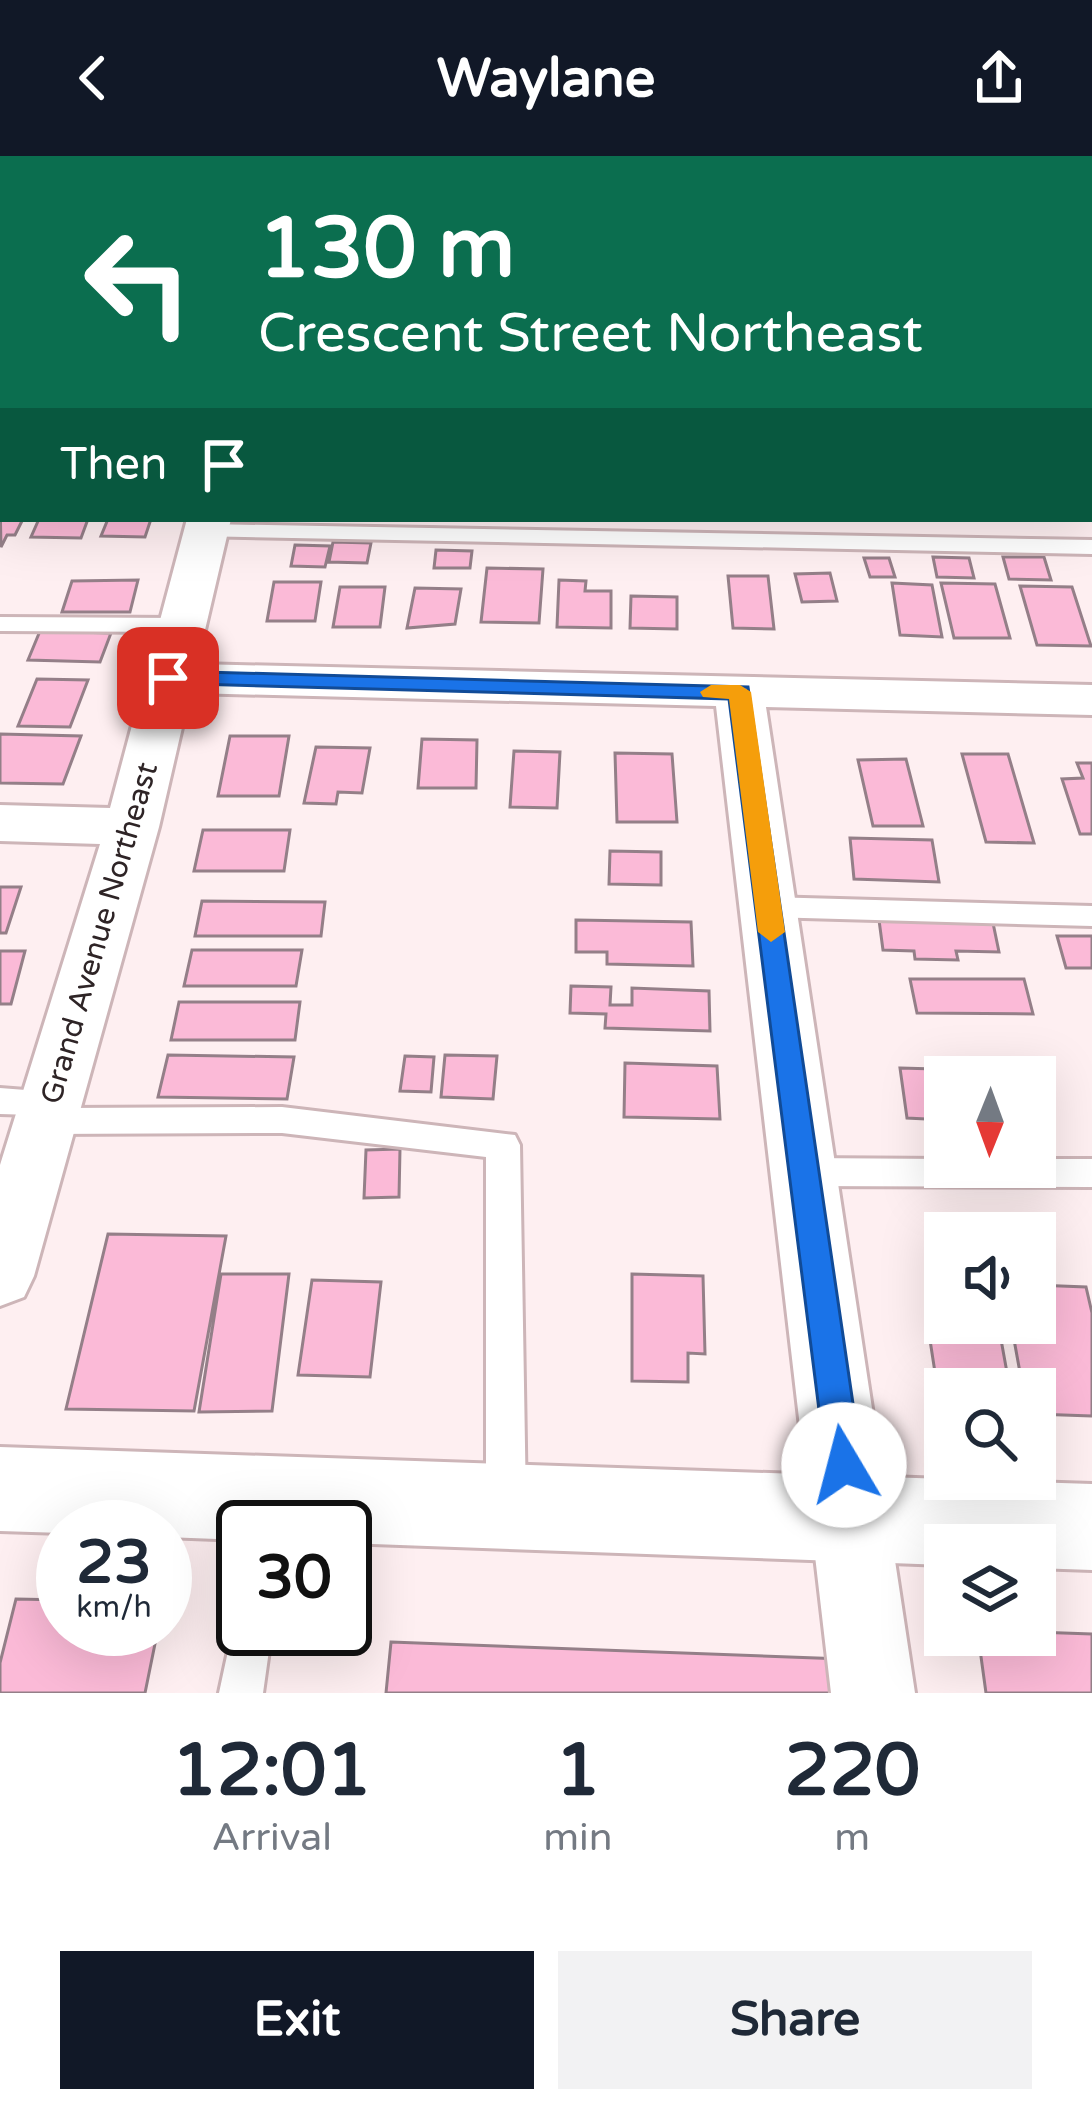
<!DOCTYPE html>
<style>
:root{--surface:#fff;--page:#f2f2f3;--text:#1f2937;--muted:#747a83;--accent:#111827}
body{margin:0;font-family:"Varela Round",sans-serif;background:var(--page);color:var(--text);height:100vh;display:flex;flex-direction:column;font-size:45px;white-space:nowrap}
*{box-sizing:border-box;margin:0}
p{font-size:39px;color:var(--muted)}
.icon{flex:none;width:66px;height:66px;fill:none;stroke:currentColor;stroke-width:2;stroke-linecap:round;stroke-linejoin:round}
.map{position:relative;height:1537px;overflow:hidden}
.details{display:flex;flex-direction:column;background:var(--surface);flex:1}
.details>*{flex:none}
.top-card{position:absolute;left:0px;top:0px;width:1092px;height:366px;box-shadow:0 12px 48px #0002;background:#0b6e4f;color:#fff;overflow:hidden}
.needle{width:78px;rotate:181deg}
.tools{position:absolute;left:924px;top:900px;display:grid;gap:24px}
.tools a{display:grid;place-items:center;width:132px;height:132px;border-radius:0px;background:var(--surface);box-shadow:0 12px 48px #0002;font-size:60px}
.speed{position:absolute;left:36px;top:1344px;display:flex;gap:24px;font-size:60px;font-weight:700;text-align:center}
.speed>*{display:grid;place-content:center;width:156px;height:156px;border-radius:50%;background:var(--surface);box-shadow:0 12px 48px #0002;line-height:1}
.speed small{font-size:30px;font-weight:400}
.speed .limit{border:6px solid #111;border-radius:18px;background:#fff;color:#111}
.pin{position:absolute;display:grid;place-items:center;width:102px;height:102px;color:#fff;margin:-51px;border-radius:24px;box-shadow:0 6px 18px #0006}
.me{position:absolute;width:132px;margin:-66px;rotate:352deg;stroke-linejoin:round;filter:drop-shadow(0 0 9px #0008)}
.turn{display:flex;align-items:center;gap:42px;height:252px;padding:0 60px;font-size:54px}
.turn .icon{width:156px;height:156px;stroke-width:2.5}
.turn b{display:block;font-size:84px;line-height:102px}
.then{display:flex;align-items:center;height:114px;padding:0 60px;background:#0003;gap:24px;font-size:45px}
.eta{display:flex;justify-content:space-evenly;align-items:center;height:204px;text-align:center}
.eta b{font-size:72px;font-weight:700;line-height:84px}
.cta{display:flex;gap:24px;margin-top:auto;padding:24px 60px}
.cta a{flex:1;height:138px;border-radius:0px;background:var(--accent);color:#fff;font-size:48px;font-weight:700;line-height:138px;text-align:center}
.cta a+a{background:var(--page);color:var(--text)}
header{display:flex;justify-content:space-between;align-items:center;height:156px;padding:0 60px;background:var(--accent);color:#fff;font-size:54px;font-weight:700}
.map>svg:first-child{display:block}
.building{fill:#fbbad7;stroke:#947f88;stroke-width:3}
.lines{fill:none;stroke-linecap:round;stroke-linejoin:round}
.service-casing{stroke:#cdb5b8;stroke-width:6}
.minor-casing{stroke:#cdb5b8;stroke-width:6}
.tertiary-casing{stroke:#cdb5b8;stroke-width:6}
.secondary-casing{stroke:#cdb5b8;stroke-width:6}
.service{fill:#fff;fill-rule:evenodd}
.minor{fill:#fff;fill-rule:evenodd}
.tertiary{fill:#fff;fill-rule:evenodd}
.secondary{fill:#fff;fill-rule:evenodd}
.route{fill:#1a73e8;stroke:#114b97;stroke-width:3}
.slow{fill:#f59e0b}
.labels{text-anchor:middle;stroke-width:9;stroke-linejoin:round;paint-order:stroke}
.street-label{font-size:30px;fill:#2e2426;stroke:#fff}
</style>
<header><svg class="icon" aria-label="back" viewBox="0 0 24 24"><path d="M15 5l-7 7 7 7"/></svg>Waylane<svg class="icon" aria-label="share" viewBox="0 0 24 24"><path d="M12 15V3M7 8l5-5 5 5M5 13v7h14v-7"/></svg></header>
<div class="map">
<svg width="1092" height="1537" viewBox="0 0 1092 1537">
<rect width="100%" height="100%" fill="#feeff1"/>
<path class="building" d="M0,342L3,363H23L15,379H7L1,391Z
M39,363H88L81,382L31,381Z
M108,363H151L145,381L101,380Z
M333,386L371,387L367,407L329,406Z
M295,389L330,390L325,411L291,410Z
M436,394L472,395L470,412H434Z
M933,401L969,402L974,422L937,421Z
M1003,401H1044L1051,424L1009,423Z
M864,402H889L895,421H870Z
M487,412L543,413L539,467L481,466Z
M830,417L837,445L802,446L795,418Z
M728,420H768L774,473L733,472Z
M138,424L130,456H62L72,425Z
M559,424L586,425L585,435H611V472L557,471Z
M274,426H321L315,465H267Z
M892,427L932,429L942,481L900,479Z
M941,427L995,428L1010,482H954Z
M1020,430L1072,431L1091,490L1037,489Z
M340,431H385L380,471H333Z
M415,432L461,433L455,468L407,472Z
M631,440L677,441V473L630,472Z
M40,475L111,477L100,506L28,504Z
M37,523L88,524L70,571L18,570Z
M0,578L81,580L63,628L0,627Z
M230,580H289L279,640H218Z
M422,583L477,584L476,632H418Z
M316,591L370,592L362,637L338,636L336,648L304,647Z
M514,595L560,596L557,652L510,651Z
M615,597L672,598L677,666H617Z
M962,598H1008L1034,687L986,686Z
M906,603L923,670H873L858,604Z
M1077,607H1092V678H1080L1062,623L1083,622Z
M203,674H290L284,715H194Z
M850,682L932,684L939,726L854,723Z
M610,695L661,696V729L609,728Z
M0,731H21L6,777H0Z
M202,745L325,746L321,780H195Z
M576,764L691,766L693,810L607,808V796H576Z
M879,764L993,767L999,796L956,795L958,804L915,803L914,795L883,794Z
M1057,780H1092V812H1066Z
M192,794H302L296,830H184Z
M0,795H25L11,848H0Z
M910,823H1024L1033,858L917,857Z
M571,830L611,831L610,849H632V832L709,835L710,875L605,872L606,858L570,857Z
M179,846H300L295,884H171Z
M168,899L294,901L287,943L158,941Z
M445,899L497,900L493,943L441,941Z
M405,900L434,901L431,936L400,935Z
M625,907L717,910L720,963L624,961Z
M900,912L1004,915L1005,921H945V964L907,962Z
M400,993L399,1041L364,1042L366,994Z
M108,1078L226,1080L194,1255L66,1253Z
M221,1118H289L272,1255L199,1256Z
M632,1118L703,1120L705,1198L688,1197V1226L632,1225Z
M312,1124L381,1126L370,1221L298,1219Z
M1035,1129L1086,1131L1092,1157V1260L1035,1258V1233H1023L1011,1167H1035Z
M926,1158L945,1159V1167H998L1010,1233L938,1236Z
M16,1443L63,1444V1473H158L145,1537H0V1507Z
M1035,1476L1092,1478V1537H986L978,1479Z
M391,1486L843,1503L846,1537H386Z"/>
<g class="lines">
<defs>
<path id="service" d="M0,175H3V187H0Z
M1089,178L1092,179V191L1089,190Z
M206,368L1092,384V398L198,380V370Z
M0,461L179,462L191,469L179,476L0,475Z
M768,741L1092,750V770L768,761L753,751Z
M0,932L64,937L69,946L66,952L282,951L515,979L520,989L526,1349L520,1363L506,1368L492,1363L486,1349V1001L282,977L46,978L34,974L29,965L33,959L0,958Z
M804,1002L945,1003V1011H1035V1003H1092V1031L804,1030L792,1026L787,1016L792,1006Z
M243,1455V1473H272L263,1537H219L236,1458Z"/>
<path id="minor" d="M1089,10H1092V28H1089Z
M1089,272H1092V296H1089Z
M0,286H3V310H0Z
M187,363H231L197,508L1092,529V559L766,551L915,1537H831L716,550L190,537L159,671L34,1120L24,1141L0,1150V1009L100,688L0,685V649L110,652Z"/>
<path id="tertiary" d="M1072,0H1092V14L1089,3Z
M0,67H3V91H0Z
M1089,86H1092V110H1089Z"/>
<path id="secondary" d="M0,1291L1092,1328V1414L1035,1412V1389H945V1409L345,1387V1371H243V1384L165,1381V1371H63V1377L0,1375Z"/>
</defs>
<use href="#service" class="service-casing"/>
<use href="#minor" class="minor-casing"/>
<use href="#tertiary" class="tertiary-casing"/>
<use href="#secondary" class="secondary-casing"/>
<use href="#service" class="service"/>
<use href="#minor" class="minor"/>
<use href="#tertiary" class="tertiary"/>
<use href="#secondary" class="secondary"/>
</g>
<path class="route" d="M168,515L748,531L862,1309L857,1321L844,1326L831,1321L826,1309L729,543L160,527L156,522Z"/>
<path class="slow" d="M740,529L751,536L785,776L771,786L758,776L729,543L703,541L700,536L711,529Z"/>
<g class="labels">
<g class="street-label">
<text transform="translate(99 777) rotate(-74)" y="10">Grand Avenue Northeast</text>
</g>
</g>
</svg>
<div class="tools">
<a><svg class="needle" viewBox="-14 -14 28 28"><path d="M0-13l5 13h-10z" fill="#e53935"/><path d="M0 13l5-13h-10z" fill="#747a83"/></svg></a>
<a><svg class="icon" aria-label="sound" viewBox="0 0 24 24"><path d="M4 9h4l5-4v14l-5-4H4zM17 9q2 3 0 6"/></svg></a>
<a><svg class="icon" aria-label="search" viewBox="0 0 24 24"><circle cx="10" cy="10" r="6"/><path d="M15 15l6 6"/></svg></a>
<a><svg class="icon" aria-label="layers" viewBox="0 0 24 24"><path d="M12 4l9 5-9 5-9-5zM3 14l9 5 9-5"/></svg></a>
</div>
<div class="speed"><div>23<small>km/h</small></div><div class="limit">30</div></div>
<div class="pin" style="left:168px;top:522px;background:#d93025"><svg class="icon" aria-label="arrive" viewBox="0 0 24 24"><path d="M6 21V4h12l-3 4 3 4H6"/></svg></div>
<svg class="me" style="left:844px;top:1309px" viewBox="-20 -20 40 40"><circle r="19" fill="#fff"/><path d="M0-13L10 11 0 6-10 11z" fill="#1a73e8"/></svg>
<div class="top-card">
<div class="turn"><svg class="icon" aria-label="left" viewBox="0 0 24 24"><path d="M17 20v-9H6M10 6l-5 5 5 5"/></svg><div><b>130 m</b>Crescent Street Northeast</div></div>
<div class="then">Then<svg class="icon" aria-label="arrive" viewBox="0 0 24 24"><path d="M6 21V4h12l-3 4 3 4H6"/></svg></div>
</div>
</div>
<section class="details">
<div class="eta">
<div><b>12:01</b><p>Arrival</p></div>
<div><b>1</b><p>min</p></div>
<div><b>220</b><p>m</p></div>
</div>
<div class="cta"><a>Exit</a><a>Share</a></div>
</section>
